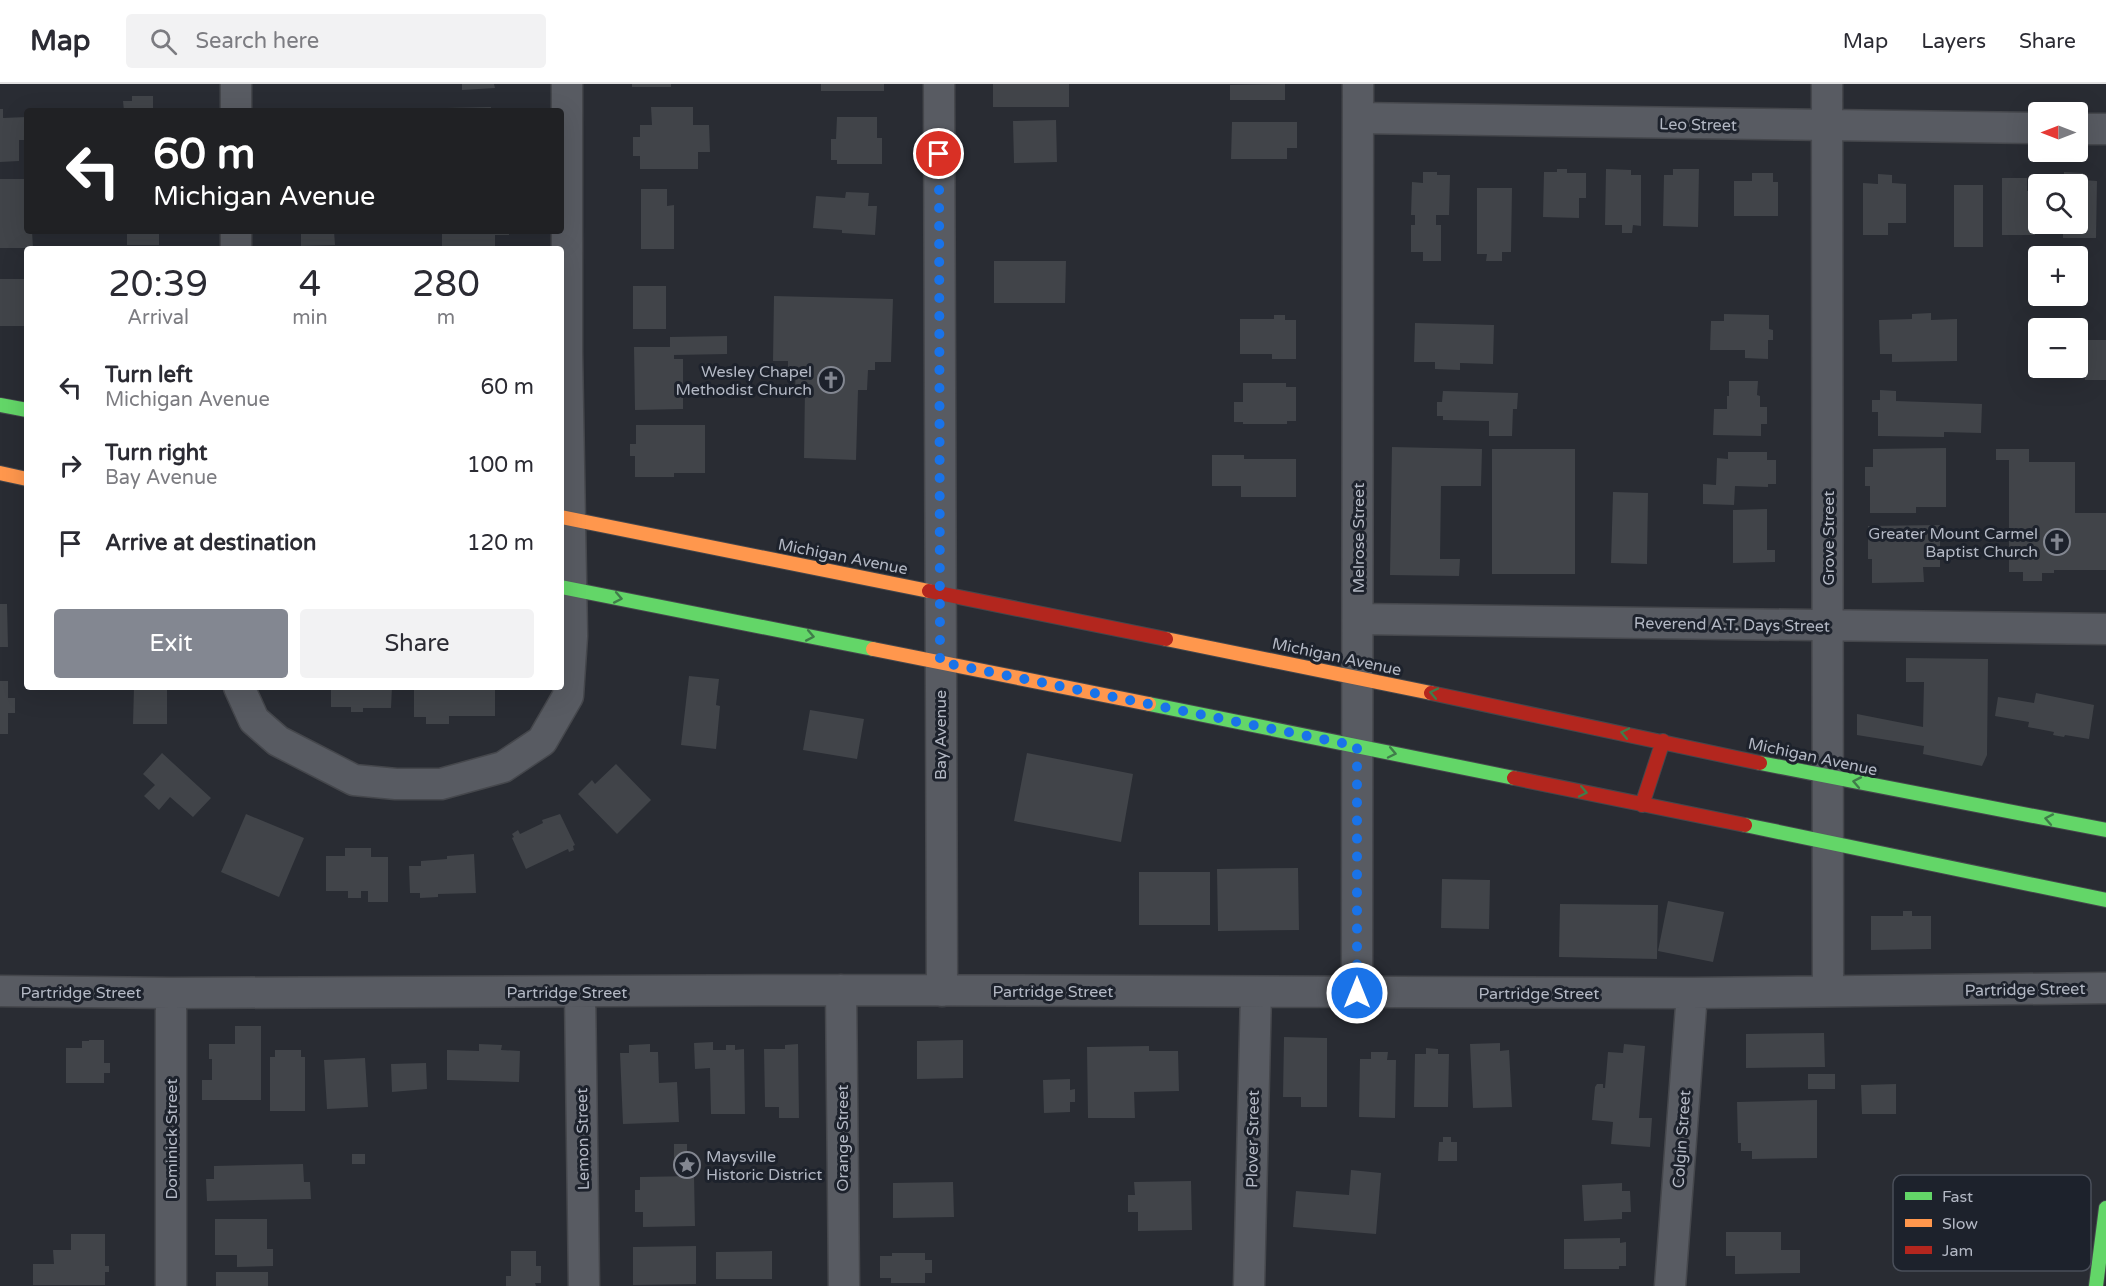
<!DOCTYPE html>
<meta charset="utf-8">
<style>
:root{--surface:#fff;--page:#f2f2f3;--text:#2b2b33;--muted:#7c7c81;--line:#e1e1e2;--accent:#838791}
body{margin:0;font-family:"Varela Round",sans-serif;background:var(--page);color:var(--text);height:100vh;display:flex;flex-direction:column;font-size:22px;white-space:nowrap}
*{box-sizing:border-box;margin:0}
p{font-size:20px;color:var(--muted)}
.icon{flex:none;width:33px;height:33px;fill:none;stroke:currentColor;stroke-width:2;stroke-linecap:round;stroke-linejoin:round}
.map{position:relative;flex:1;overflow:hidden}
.side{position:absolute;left:24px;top:162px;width:540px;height:444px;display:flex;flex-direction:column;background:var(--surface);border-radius:6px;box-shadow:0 6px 24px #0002}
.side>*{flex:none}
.top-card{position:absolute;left:24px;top:24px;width:540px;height:126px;border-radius:6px;box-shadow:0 6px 24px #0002;background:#202124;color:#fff;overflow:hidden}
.needle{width:39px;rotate:270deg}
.buttons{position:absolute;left:2028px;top:18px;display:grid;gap:12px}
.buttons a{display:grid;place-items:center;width:60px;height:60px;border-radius:6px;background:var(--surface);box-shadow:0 6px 24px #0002;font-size:30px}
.pin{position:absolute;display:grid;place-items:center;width:51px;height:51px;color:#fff;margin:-26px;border:3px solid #fff;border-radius:50%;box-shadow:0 2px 6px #0007}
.me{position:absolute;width:66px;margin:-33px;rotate:0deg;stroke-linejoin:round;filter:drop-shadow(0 0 4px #0008)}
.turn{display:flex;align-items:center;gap:21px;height:126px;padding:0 30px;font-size:27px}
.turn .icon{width:78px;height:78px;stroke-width:2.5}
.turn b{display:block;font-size:42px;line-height:51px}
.eta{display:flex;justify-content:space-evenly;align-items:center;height:102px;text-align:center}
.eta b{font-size:36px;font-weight:600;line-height:42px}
.primary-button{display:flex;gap:12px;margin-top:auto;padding:12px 30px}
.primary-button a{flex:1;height:69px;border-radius:6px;background:var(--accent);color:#fff;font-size:24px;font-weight:600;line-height:69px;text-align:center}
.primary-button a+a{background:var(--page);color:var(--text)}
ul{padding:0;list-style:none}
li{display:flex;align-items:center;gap:18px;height:78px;padding:0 30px}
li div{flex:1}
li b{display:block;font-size:22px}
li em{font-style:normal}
header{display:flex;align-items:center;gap:36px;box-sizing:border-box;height:84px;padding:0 30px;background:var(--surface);border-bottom:2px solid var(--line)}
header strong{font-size:28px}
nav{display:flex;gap:33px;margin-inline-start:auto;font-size:21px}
.search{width:420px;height:54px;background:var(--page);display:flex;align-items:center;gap:15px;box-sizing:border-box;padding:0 21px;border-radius:6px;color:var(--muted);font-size:22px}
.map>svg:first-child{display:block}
.building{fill:#414449}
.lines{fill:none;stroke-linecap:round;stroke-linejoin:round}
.street-casing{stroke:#45474c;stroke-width:33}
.fast-casing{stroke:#45474c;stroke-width:16}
.slow-casing{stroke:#45474c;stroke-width:16}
.jam-casing{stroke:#45474c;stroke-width:16}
.street{stroke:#585b62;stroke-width:30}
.fast{stroke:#63d668;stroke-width:14}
.slow{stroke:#ff974d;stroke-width:14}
.jam{stroke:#b3261e;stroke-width:14}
.oneway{stroke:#407c4a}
.route{stroke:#1a73e8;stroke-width:10;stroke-dasharray:0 18}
.labels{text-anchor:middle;stroke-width:6;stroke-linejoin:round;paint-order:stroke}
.street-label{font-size:16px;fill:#b3b8c4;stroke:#1d222c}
.poi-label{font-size:16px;fill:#b3b8c4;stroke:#1d222c;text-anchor:end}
.key{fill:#1d222c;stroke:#4a4f5a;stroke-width:1.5}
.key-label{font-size:16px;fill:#b3b8c4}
</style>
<header>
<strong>Map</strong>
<div class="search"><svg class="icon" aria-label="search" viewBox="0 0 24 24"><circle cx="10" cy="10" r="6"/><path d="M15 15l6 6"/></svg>Search here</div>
<nav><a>Map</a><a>Layers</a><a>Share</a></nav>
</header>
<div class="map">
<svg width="2106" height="1202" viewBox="0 0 2106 1202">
<rect width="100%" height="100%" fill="#292c33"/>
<path class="building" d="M462,0H494L495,4L462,6Z
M632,0H671V3H632Z
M821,0H884V7H821Z
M993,0H1069V23H993Z
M1285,0V16H1230V1Z
M132,12H153V27H124L123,17H132Z
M491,23V27H445V24Z
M651,23H693V41H709L710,68H698V85H640V72H633V53H640V41H652Z
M297,24H323V27H297Z
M0,25H3V34L27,33V56H19V77L0,78Z
M837,33H877V54H882V80H837V76H831V55H836Z
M1056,36L1057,78L1014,79L1013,37Z
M1232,38H1297V64H1287V75H1231Z
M1557,85H1567V89H1586V114H1579V134L1543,133L1544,88H1557Z
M1606,85L1631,86V91H1641V142L1633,141L1632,149H1622V141H1605Z
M1673,85H1699L1698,143L1663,142L1664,91H1673Z
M1423,88H1437V91H1450L1449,131H1436V141H1441V177H1423V168H1411V141H1415V131H1411L1412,98L1423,99Z
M2064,88L2083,89V96L2097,97L2096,154H2063V140H2078V100H2064Z
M1752,89H1773V98H1778V132H1734V97H1752Z
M1878,90L1892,91V99L1906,100V139H1888V151H1863V99L1878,100Z
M2002,94H2027V107H2035V151H2002Z
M0,95H27V147H32L33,164H0Z
M1954,101H1983V163H1954Z
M1477,104H1512L1511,168H1502V177H1486L1487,170H1477Z
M641,105H667V122L674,121V165H641Z
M846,108L869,109L868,122H877L875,151L842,149V146L813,144L816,112L845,114Z
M127,147H159V161H127Z
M301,147H334L335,161L301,162Z
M442,147H509V151H495V165H442Z
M994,177H1066L1065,219H994Z
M0,195H27V242H0Z
M633,202H666V245H633Z
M774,212L893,215L891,278H875V286H868L867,306H858L856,376L804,374L805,305H795L796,284H788V277H773Z
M1931,229V236L1957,235V277L1892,278V270H1880L1879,236L1912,235V230Z
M1724,230L1769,231V245L1773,246V256H1768V275L1745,274V266H1710L1711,237H1724Z
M1274,231H1285V236H1296V275H1272V270H1240V235H1274Z
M1415,239L1494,241L1493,280L1460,279V286L1435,285V278H1414Z
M727,252V270L674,271V275H683V325L635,326L634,263H670V253Z
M2085,256H2106V296H2085Z
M1729,297H1758L1757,311L1760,312V323H1767V340H1761V352L1713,351L1714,325H1727V312H1729Z
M1243,299H1286V303H1296V337H1287V340H1243V338H1234V318H1243Z
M1880,306L1896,307V317L1982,320L1981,349L1944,348V353L1878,352V328H1872V316H1880Z
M1443,307L1518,309L1517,325H1513L1512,352H1489V337L1443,336V332H1437V318H1442Z
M636,341H705V389H674V393H635V372H630V360H636Z
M1392,363L1482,365L1481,402H1441L1440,475H1460L1459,492L1390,491Z
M1946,364V423H1916V429H1870V402H1865V383H1873V365Z
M1492,365H1575V490H1492Z
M1996,365H2029V378H2075V429H2106V486H2054V489H2042V497H2023V488H2009V376H1996Z
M1728,368H1767V376H1776V400H1768V403L1735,402L1734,421L1703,420V400L1716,401L1717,374L1728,375Z
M1212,371H1244V375H1296V413H1241V402H1212Z
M1613,408L1648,409L1647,480L1611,479Z
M1767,425V466H1775V478L1733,479V426Z
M1940,441V483H1923L1924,498L1872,499V475H1868V442Z
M0,520H7L8,563H0Z
M1906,574L1988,575L1987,671L1982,682L1923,670L1924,662L1857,651V630L1923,643L1924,598H1906Z
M689,592L719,595L716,621L720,622L716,665L681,661Z
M0,597H8V614H15V629H8V650H0Z
M134,603H167V640H133Z
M331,603H392L391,624H363V628H351V623H331Z
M414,603H495V632H449V640H426V633H414Z
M2036,609L2094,621L2089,655L2065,651L2064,653L2053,651L2054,648L2028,643L2029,638L1995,632L1998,613L2034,619Z
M810,626L864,635L857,675L803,666Z
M162,669L211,714L193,733L170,713L159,726L144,712L155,701L143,690Z
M1027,669L1133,690L1121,758L1014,737Z
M616,680L651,716L617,750L578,710L592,696L595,700Z
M246,730L304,754L279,813L221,788Z
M560,730L575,761L573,762L574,766L569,768L568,765L526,785L512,754L514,753L512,750L518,746L520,750L543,739L542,736Z
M345,764H371V773H388V818H368V807H361V814H348V807H326V772H345Z
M474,770L476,809L438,810V813L420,814V809H410L409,782H421V777L447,775V772Z
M1298,784L1299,846L1218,847L1217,785Z
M1139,788H1210V841H1139Z
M1442,795L1490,796L1489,845L1441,844Z
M1668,817L1724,828L1713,878L1658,867Z
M1560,820L1658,821L1657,875L1559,873Z
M1903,827H1912V832H1931V865L1871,866V832H1903Z
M235,942H261V1016H202V996H212V975H209V960H235Z
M1824,949L1825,983L1746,984V950Z
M1284,953L1327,954V1023H1301V1013H1283Z
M89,956H104V979H110V989H104V999H66V964H82V957H89Z
M963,956V994L917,995V957Z
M713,958V966H726V961H735V966L744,965L745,1030H711L710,984L695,985L694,959Z
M1500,959V967L1509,966L1512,1023L1473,1024L1470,960Z
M479,960L502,961L501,966L520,967L519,998L447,996V966L479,967Z
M650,960V968H658L659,999L677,998L679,1038L623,1040L620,969H629V961Z
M798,960L799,1034H779V1023H765L764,965H785V961Z
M1624,960L1645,962L1639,1034H1652L1650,1063L1611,1060L1613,1038L1592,1036L1595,1003L1597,1000H1603V1004H1605L1608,968L1623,969Z
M1149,962V967H1178L1179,1007L1134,1008L1135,1034H1088L1087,963Z
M1426,964L1438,965V970H1449L1448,1023H1414L1415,970H1426Z
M275,966H301V973H305V1027H270V973H275Z
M1371,968H1388L1387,976H1396L1395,1034L1359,1033L1360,975H1371Z
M365,974L368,1023L327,1025L324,976Z
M426,979L427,1005L392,1008L391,980Z
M1808,990H1835V1005H1808Z
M1070,995V1006L1075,1005V1018H1070V1028L1044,1029L1043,996Z
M1896,1000V1030H1862L1861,1001Z
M1817,1016V1074L1752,1075V1067H1741V1059H1738L1737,1018Z
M1443,1053H1451V1058H1457V1077H1438L1439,1058H1443Z
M674,1060H687V1075H674Z
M352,1070H365V1080H352Z
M303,1080L304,1098H310L311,1115L207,1117L206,1095H214V1082Z
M1351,1086L1381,1089L1376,1150L1293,1143L1296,1107L1349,1111Z
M694,1092L695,1142L643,1143V1128H635V1106H640V1093Z
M1191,1097L1192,1146L1138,1147V1128H1128V1111H1135L1134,1098Z
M953,1098L954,1133L893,1134V1099Z
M1622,1099V1107H1630L1631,1128H1622V1135L1584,1137L1582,1101Z
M215,1135H267V1165H273V1182L237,1183V1171H215Z
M1726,1148H1781V1166H1800V1189L1735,1190V1172H1726Z
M71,1150H105V1182H109V1188H105V1201H33V1180H54L53,1166H71Z
M1620,1154V1159L1626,1158V1182H1619V1185H1564V1155Z
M696,1162V1200L633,1201V1163Z
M511,1167H536V1182H541V1199H535L536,1202H506V1192H511Z
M772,1167V1195H716V1168Z
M892,1169H925V1176H932V1189H925V1199H891V1194H880V1172H892Z
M216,1188H268V1202H216Z"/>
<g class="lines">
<defs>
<path id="street" d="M939,0L942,907
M1827,0L1828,907
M236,27V0
M1358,34L2038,44
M2078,45H2106
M236,165V147
M1358,535L2106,545
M239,603L254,636L278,657L354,696L396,700H441L503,683L542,657L568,612L572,552L567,268V0
M841,906L844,1202
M0,907L171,909L841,906L1692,909L2106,904
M580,908L584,1202
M171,909V1202
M1357,909L1358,0
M1249,1202L1256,908
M1670,1202L1692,909"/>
<path id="fast" d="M0,321L27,326
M561,503L873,565
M1149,620L1514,694
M1760,679L2106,746
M1745,741L2106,816
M2096,1202L2106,1124"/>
<path id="slow" d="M0,389L27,395
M561,433L929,507
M1166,555L1431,609
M873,565L1149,620"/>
<path id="jam" d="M929,507L1166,555
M1431,609L1760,679
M1514,694L1745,741
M1642,721L1663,657"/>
</defs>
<use href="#street" class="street-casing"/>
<use href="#fast" class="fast-casing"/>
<use href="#slow" class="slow-casing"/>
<use href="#jam" class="jam-casing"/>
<use href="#street" class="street"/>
<use href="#fast" class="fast"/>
<use href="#slow" class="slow"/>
<use href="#jam" class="jam"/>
</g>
<defs><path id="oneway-chevron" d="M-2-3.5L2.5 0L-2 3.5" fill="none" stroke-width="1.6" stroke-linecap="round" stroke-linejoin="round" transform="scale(1.5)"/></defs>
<g class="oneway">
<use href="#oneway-chevron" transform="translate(618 514) rotate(11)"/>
<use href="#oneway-chevron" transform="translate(810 552) rotate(11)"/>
<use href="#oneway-chevron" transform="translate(1434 609) rotate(-168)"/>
<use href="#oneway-chevron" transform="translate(1625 649) rotate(-168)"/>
<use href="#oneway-chevron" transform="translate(1392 669) rotate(12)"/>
<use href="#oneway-chevron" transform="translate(1857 698) rotate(-169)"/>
<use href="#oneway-chevron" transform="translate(1583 708) rotate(12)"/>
<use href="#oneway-chevron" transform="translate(2049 735) rotate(-169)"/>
</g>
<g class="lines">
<path class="route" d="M939,70L940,578L1357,662V909"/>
</g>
<defs>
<symbol id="church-ring" viewBox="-11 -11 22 22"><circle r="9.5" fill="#1d222c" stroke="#838791" stroke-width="1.5"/><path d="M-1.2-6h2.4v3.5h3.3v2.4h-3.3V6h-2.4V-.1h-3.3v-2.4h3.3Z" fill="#838791"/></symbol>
<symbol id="sight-ring" viewBox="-11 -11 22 22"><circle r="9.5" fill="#1d222c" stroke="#838791" stroke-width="1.5"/><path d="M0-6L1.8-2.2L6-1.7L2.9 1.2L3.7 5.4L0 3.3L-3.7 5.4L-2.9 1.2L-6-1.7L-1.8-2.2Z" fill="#838791"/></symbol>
</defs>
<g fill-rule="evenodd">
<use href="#church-ring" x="816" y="281" width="30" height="30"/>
<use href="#church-ring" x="2042" y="443" width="30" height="30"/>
<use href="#sight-ring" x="672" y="1066" width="30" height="30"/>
</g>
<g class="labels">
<g class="street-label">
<text transform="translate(1698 40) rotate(1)" y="6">Leo Street</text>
<text transform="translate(1358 454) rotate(-90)" y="6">Melrose Street</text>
<text transform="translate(1828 454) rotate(-90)" y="6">Grove Street</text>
<text transform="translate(843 472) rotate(11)" y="6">Michigan Avenue</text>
<text transform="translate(1732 540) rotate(1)" y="6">Reverend A.T. Days Street</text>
<text transform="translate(1337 572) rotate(12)" y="6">Michigan Avenue</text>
<text transform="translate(940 651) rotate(-90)" y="6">Bay Avenue</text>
<text transform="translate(1813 672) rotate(12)" y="6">Michigan Avenue</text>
<text transform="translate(2025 905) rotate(-1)" y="6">Partridge Street</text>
<text x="1053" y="913">Partridge Street</text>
<text x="81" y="914">Partridge Street</text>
<text x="567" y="914">Partridge Street</text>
<text x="1539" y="915">Partridge Street</text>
<text transform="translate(842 1054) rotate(-90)" y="6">Orange Street</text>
<text transform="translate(171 1055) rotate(-90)" y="6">Dominick Street</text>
<text transform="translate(582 1055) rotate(-91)" y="6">Lemon Street</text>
<text transform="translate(1252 1055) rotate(-89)" y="6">Plover Street</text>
<text transform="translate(1681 1055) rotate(-86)" y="6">Colgin Street</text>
</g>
<g class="poi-label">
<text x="812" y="293">Wesley Chapel<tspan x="812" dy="18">Methodist Church</tspan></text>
<text x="2038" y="455">Greater Mount Carmel<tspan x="2038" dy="18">Baptist Church</tspan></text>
<text x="706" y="1078" text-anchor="start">Maysville<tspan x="706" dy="18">Historic District</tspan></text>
</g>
</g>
<rect x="1893" y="1091" width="198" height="96" rx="9" class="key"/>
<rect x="1905" y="1108" width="27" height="8" fill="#63d668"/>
<rect x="1905" y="1135" width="27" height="8" fill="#ff974d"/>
<rect x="1905" y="1162" width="27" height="8" fill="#b3261e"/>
<g class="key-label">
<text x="1942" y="1118">Fast</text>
<text x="1942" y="1145">Slow</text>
<text x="1942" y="1172">Jam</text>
</g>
</svg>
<div class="buttons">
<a><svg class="needle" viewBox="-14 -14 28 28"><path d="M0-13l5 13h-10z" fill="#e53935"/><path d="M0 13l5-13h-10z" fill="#7c7c81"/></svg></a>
<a><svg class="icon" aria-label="search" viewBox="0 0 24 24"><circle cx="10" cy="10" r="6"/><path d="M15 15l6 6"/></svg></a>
<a>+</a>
<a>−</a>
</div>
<div class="pin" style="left:939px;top:70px;background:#d93025"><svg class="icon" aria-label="arrive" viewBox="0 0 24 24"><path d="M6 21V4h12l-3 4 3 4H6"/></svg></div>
<svg class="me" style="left:1357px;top:909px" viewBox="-20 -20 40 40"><circle r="17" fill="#1a73e8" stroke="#fff" stroke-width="3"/><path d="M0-11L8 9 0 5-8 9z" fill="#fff"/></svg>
<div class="top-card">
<div class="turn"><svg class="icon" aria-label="left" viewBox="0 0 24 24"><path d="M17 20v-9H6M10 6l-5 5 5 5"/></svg><div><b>60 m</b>Michigan Avenue</div></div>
</div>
<section class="side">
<div class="eta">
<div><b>20:39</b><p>Arrival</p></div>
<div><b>4</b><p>min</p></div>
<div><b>280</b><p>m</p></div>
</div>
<ul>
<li><svg class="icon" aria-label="left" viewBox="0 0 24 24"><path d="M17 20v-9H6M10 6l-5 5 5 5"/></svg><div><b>Turn left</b><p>Michigan Avenue</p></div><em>60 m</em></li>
<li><svg class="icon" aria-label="right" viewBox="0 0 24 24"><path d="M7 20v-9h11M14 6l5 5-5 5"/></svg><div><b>Turn right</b><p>Bay Avenue</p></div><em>100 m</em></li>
<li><svg class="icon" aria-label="arrive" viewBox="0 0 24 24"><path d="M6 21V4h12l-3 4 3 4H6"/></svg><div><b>Arrive at destination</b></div><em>120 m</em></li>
</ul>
<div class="primary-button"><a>Exit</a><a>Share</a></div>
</section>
</div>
